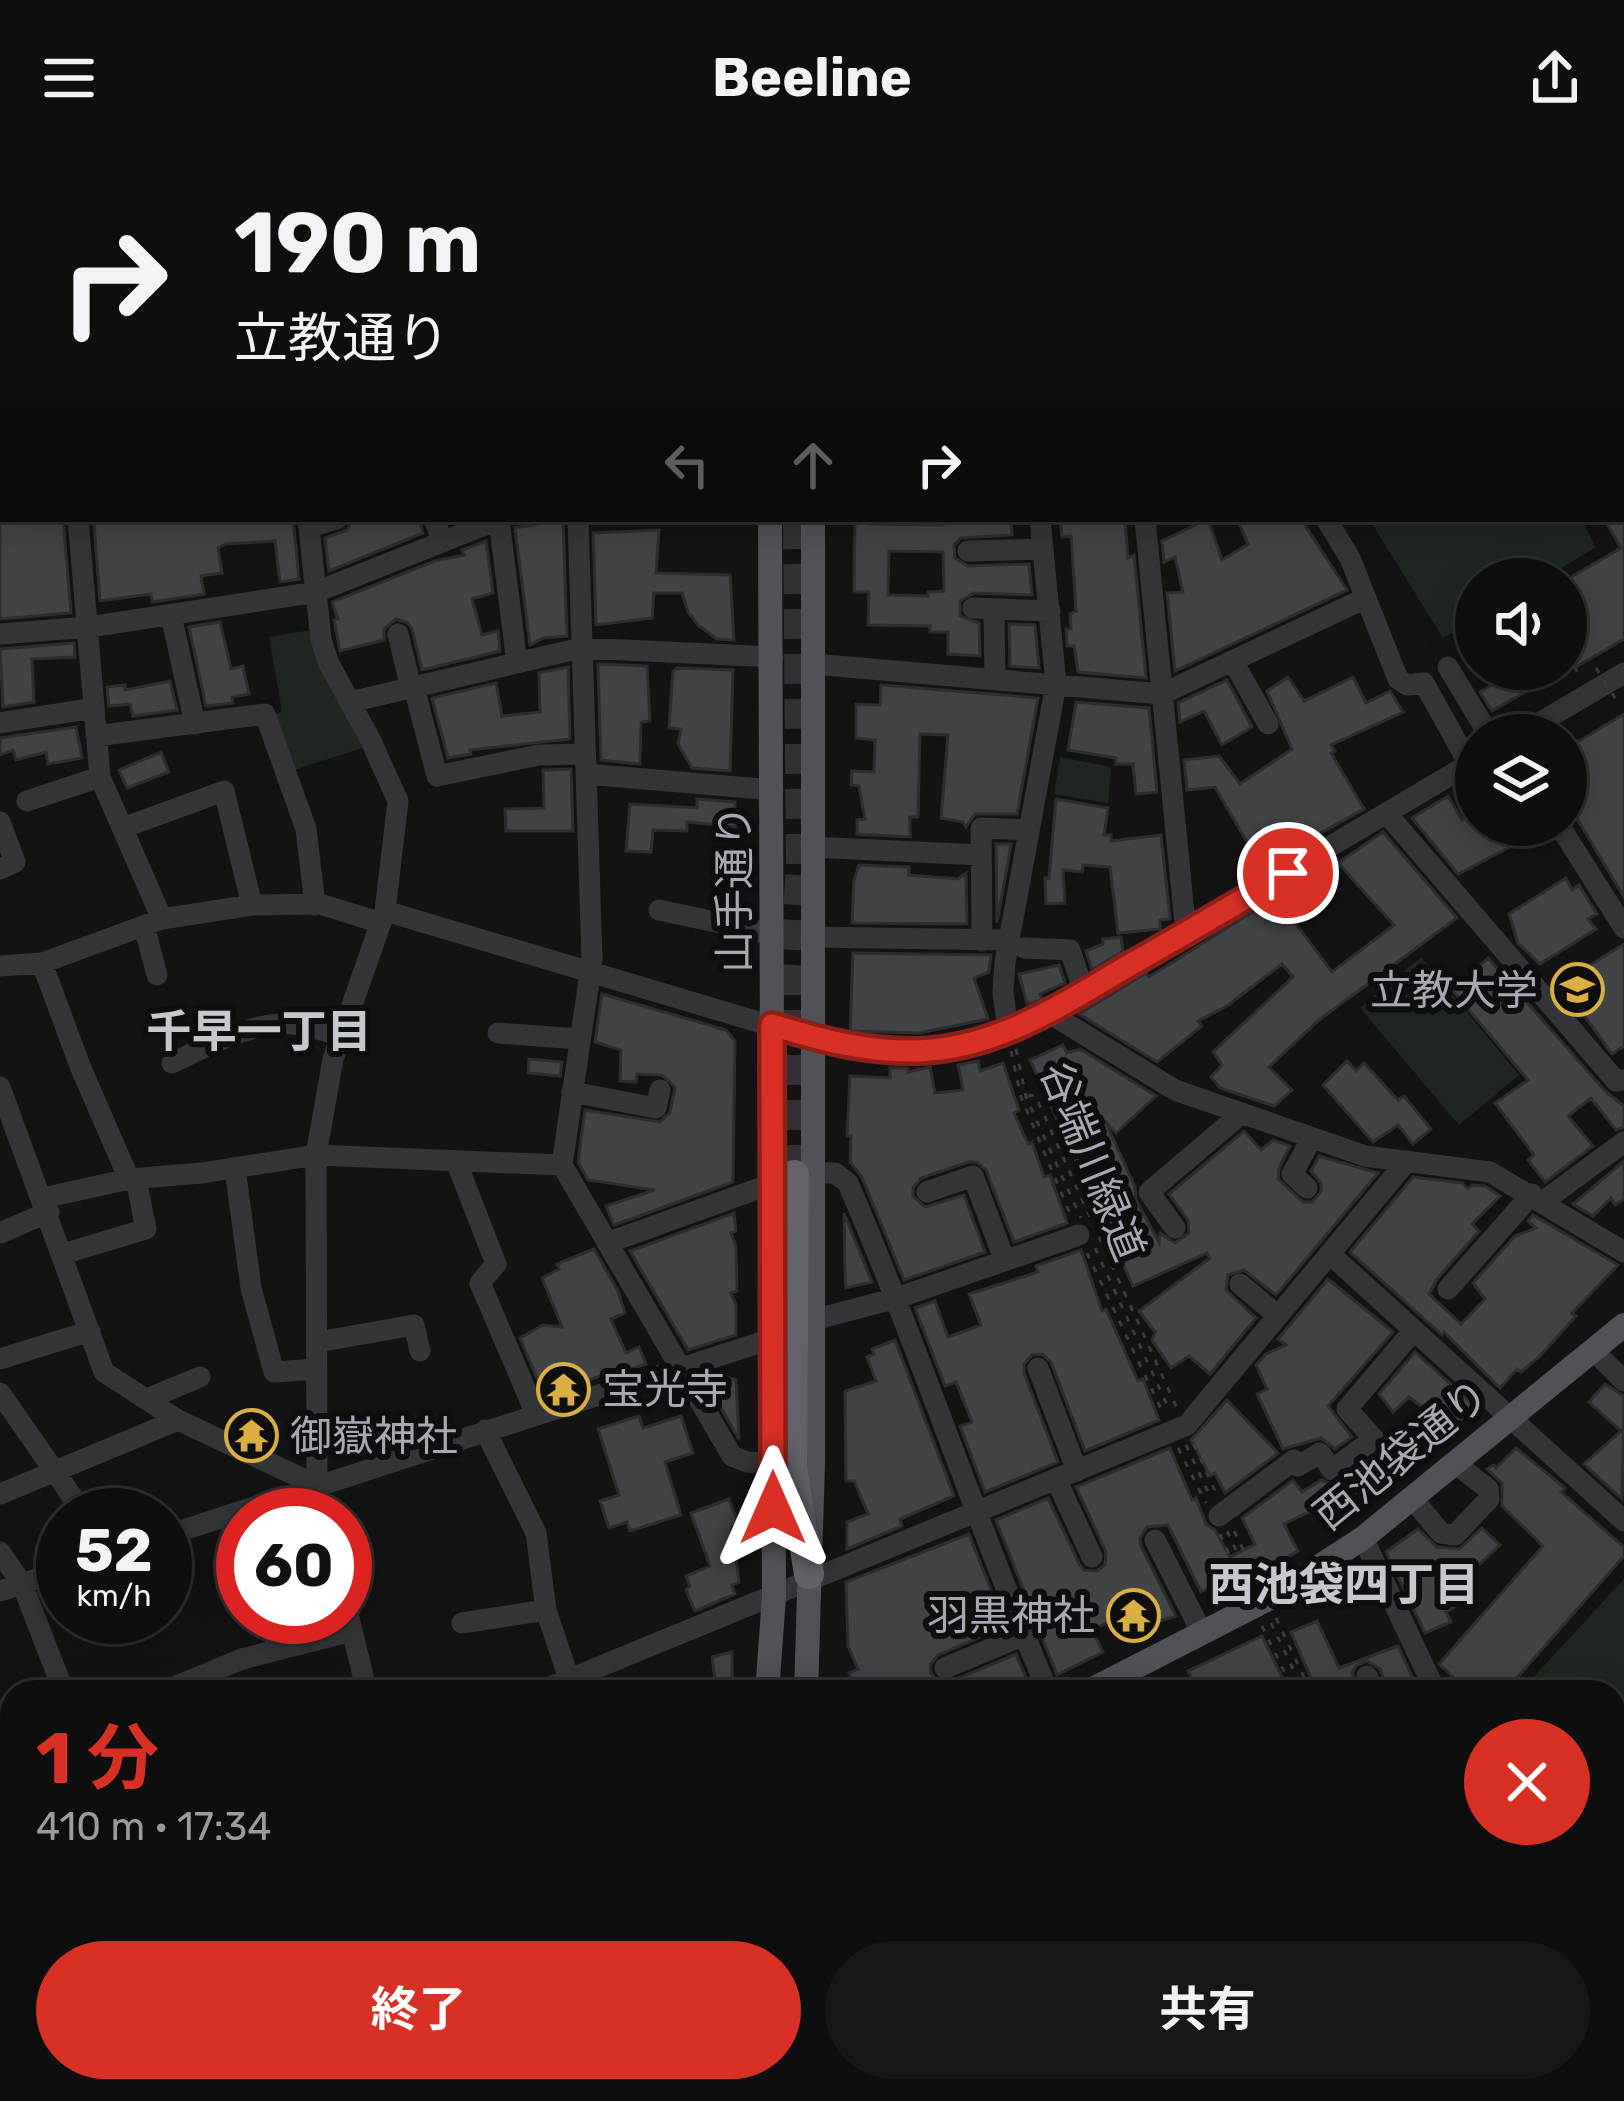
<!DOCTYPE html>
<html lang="ja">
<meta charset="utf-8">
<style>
:root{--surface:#0e0e0f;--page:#171718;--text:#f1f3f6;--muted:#9b9c9e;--line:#2e2e2f;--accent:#d93025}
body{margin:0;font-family:Rubik,"Noto Sans JP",sans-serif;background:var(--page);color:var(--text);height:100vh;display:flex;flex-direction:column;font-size:45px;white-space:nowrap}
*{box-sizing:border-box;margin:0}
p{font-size:39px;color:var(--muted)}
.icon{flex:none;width:66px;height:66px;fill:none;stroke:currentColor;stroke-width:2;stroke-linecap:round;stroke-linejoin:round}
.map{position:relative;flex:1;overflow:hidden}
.panel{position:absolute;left:0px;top:1524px;width:1626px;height:423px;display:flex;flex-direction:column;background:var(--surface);border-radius:36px 36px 0 0;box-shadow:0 6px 30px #0003,0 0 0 3px var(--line)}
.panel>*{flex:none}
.banner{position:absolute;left:0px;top:0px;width:1626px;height:366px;box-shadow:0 6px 30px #0003,0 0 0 3px var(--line);background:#0e0e0f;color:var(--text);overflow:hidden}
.controls{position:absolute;left:1455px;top:402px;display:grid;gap:24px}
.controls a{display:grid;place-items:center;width:132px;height:132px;border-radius:50%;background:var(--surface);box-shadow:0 6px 30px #0003,0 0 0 3px var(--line);font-size:60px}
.speed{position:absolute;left:36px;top:1332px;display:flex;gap:24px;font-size:60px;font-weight:700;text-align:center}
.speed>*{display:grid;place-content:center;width:156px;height:156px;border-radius:50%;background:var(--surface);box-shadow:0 6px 30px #0003,0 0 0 3px var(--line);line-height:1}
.speed small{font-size:30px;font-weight:400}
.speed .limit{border:18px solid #d22;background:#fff;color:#111}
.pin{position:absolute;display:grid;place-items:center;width:102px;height:102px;color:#fff;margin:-51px;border:6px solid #fff;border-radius:50%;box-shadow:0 3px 12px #0007}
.me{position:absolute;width:132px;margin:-66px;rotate:0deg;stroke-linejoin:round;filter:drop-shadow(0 0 9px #0008)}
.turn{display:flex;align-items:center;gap:42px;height:252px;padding:0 36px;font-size:54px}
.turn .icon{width:156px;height:156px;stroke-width:2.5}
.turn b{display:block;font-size:84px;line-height:102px}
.lanes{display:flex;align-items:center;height:114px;padding:0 36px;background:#0003;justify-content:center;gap:60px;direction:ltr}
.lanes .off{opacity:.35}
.round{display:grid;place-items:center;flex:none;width:126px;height:126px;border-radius:63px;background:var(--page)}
.summary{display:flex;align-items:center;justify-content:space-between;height:204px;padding:0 36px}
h1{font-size:72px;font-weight:700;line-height:90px;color:var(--accent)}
.button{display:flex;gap:24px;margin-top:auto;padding:24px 36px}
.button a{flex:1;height:138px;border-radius:72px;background:var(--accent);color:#fff;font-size:48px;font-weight:700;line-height:138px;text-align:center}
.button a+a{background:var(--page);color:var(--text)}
header{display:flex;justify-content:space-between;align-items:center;height:156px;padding:0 36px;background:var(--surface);font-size:54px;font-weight:700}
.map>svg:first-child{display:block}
.green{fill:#1f2620}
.building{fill:#424347;stroke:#2d2d30;stroke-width:3;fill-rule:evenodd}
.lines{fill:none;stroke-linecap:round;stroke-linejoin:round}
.highway-tunnel{stroke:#303134;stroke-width:30;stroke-dasharray:30 15;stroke-linecap:butt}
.path{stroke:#3a3b3f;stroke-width:3;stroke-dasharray:6 9;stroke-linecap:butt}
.minor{stroke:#343538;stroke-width:21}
.major{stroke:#505257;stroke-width:24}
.highway{stroke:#616369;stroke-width:30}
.rail{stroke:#4d4f53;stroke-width:4.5;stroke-dasharray:15 12;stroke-linecap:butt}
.path-bridge{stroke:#3a3b3f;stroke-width:3;stroke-dasharray:6 9;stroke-linecap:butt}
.route-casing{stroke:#8d1f18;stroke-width:30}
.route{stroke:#d93025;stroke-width:21}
.labels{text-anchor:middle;stroke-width:12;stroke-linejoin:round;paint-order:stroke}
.street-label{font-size:42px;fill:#a6a9b3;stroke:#0e0e0f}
.poi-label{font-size:42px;fill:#a6a9b3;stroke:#0e0e0f;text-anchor:end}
.neighbourhood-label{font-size:45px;font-weight:bold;fill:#c6c8cf;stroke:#0e0e0f}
</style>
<header><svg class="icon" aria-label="menu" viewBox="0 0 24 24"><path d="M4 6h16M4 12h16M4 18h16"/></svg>Beeline<svg class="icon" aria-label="share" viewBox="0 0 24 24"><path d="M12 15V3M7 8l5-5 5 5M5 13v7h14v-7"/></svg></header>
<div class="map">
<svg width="1624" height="1945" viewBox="0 0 1624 1945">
<rect width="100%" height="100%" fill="#131314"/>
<path class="green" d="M1369,363H1581L1596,391L1543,423H1476V463L1443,482Z
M311,474L365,591L291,615L271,559L282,556L269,481Z
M1060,601L1111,611L1108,647L1054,638Z
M1421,801L1519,919L1459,969L1360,852Z
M1624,1423V1660L1614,1646V1536H1536L1529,1526Z
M434,1935H578L582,1945H435Z"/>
<path class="building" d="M0,363H63L71,457L0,463Z
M110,363H293L299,423L280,426L275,385L226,388L218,392L222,417L201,420L204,438L152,446L151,438L100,445L94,368Z
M352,363H419L423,377L329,415L325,382L347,374Z
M536,363H563L567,480L543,482L530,489L515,372L537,368Z
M943,363H1011L1012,379L961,382L954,389L955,402L968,410L1029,408L1032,439L974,437L960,445V460L979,467L980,500L948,498V476H930V470L868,469L869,436H854L855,364H869V368L943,369ZM889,395L943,396L944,435L928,436V440L888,439Z
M1060,363H1125L1128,402L1134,399L1146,522L1078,516L1074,490H1067L1066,473H1071L1070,458L1076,455L1071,380L1062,381Z
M1208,363L1222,404L1248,388L1237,363H1301L1347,434L1175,515L1167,437L1183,436L1175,401L1164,406L1162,385Z
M1604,363H1624V483L1576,511L1574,508L1566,513V424L1621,392Z
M659,374L656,417L730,419L734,484L717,483L699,470L688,456L682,437H654L652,462L596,469L593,377Z
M486,385L493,437L472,443L482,479L498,475L500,495L422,514L412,473L408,467L396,463L384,473V484L340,495L334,464L338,463L332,446L435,405L464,399L462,394Z
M220,466L231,513L243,510L249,538L232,541L233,547L206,550L189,471Z
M1009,468L1035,469L1039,512L1010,510Z
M74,487L75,501L32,503L34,546L3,551L0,493Z
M598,508L647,510L650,565L641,566L640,608L601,604Z
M568,511L570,583L470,594L471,598L448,602L432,542L496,527L502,560L540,556L539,517Z
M677,512L733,514L730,615L692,612L678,588L681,573L669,572L673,515Z
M1482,513H1565L1492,555L1480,536L1492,529Z
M1288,521L1304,545L1353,521L1366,547L1390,535L1403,556L1331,589L1335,595L1331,597L1364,653L1261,710L1215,631L1187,634L1184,604L1219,600L1240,628L1292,593L1267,535Z
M1227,524L1252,571L1222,589L1204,555L1180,566L1178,547Z
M170,525L177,554L133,560L130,548L109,550L107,531L125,529V534Z
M881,529L1038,542L1017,658H975L966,671L963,666L941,662L948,579L920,578L918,661H910V681L857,678V664L865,663L859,630L851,629L852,615L874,616L875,584L856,582V548L880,549Z
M1076,546L1149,552L1157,636L1136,638L1133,608H1116V602L1068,594Z
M1624,558V741L1566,644V593Z
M76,571L82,602L48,608L46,596L16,604L13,594L0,599V582Z
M161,596L169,616L127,632L119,614Z
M571,613L573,675H506L505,653L544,652L543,614Z
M1448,640L1462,664L1476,656V669H1527L1513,679L1518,687L1458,718L1412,662Z
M697,643L735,646V671L687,666V675L653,674L651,696L626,695L630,648L697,652Z
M1056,643L1108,652L1104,679H1111V685L1161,679L1170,763L1160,764V773L1118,777L1110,711L1083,709L1082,716L1063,714L1065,747L1046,748L1045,722H1049Z
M1383,676L1457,762L1319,864L1269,911L1292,934L1274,950L1220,932L1211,921L1222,909L1213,896L1293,821L1282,808L1227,850L1198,865L1202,870L1157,906L1079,858L1146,817L1149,821L1276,741L1332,816L1394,769L1338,707Z
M996,688H1011L997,767Z
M859,709L909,711V719L958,723L966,717L967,768L852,767L854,724Z
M1566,722L1572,734L1579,729L1597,758L1588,763L1596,773L1540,808L1518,787L1509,758Z
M1121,781L1123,795L1092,814L1086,795L1103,788V783Z
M1624,788V890L1612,898L1583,858L1580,860L1573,852L1559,828Z
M853,797L991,799L989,816L974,822L988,863L919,877L850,875Z
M1488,802L1605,935L1624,950V971L1616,974L1591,942L1568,960L1593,990L1545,1026L1528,1004L1534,999L1495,947L1528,924L1452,834Z
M1059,809L1065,827L1040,838L1042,844L1027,848L1019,818Z
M602,838L726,874L735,885L733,1026L614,1069L606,1050L655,1034L588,1024L578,1006L585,954L660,966L670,956L675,931L662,919L637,918L636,926L620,925L621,894L595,886Z
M1063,889L1067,897L1080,893L1156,940L1116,977L1105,965L1135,1031L1136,1044L1159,1086L1160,1077L1175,1087L1189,1077L1188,1064L1169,1038L1244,975L1261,994L1273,984L1290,990L1279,1012L1278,1023L1303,1046H1312L1321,1036V1027L1311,1015L1319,1000L1378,1017L1276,1139L1244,1114L1228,1119L1226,1134L1256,1162L1210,1218L1189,1200L1171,1212L1152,1184L1155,1176L1139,1155L1210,1102L1207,1097L1133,1130L1030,904Z
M529,903L562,906L560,920L528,917Z
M978,905L980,915L1003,907L1019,954L1014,957L1028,988L1032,986L1044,1021L1050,1019L1067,1067L1014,1086L986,1014L977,1006H968L921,1022L913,1032V1040L925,1051L964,1039L985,1096L904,1124L862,1021L850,1006L851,980H847L850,920L890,922V912H908V916L930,911L935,937L963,934L958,909Z
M1347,905L1356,915L1364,907L1398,944L1404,940L1431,973L1413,988L1398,969L1373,986L1323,929Z
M1624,1005V1043L1615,1049L1611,1042L1593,1060L1573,1048Z
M1413,1021L1462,1027L1468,1033L1472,1029L1485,1030L1500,1040L1472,1068L1479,1075L1437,1123L1429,1138L1461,1168L1485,1143L1473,1127L1515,1080L1536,1072L1528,1065L1533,1059L1618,1109L1572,1157L1576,1160L1540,1200L1521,1216L1517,1213L1500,1232L1444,1176L1442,1179L1350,1096Z
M734,1057L736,1075L731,1077L736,1090L737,1135L731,1137L736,1149V1179L688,1194L630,1095Z
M844,1057L872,1126L846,1132L845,1115Z
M594,1093L618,1135L625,1157L611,1163L626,1197L639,1191L646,1208L624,1215L623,1211L545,1241L520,1182L543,1169L562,1171L542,1122L559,1113L557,1108Z
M1081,1094L1102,1155L1106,1153L1138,1225L1143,1223L1159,1264L1085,1295L1051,1206L1042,1198L1032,1199L1024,1208V1217L1058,1306L985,1336L960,1270L972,1266L956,1226L945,1230L915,1152L935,1145L948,1181L981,1169L969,1138L1038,1116L1036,1110Z
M1328,1123L1393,1176L1328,1250L1352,1281L1335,1293L1321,1282L1283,1293L1257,1238L1267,1233L1256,1209L1266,1198L1286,1189L1278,1183Z
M895,1184L954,1340L900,1363L902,1370L847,1393V1366L868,1358L854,1325H846L845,1235L876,1225L867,1201L874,1198L872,1193Z
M1415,1196L1475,1250L1434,1289L1421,1276L1435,1261L1409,1241L1393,1256L1379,1238Z
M715,1217L736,1224L739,1283L703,1221Z
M1605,1228L1624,1240L1622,1343L1584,1308L1621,1275L1589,1246Z
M1227,1244L1278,1297L1225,1337L1215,1317L1210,1320L1191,1284Z
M639,1260L643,1272L681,1260L693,1297L665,1306L681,1359L630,1375L627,1366L609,1372L600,1345L619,1339L598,1273Z
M1386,1291L1403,1310L1387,1327L1383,1324L1363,1343L1350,1330L1326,1348L1284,1368L1298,1395L1260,1417L1257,1410L1201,1436L1168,1369L1147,1371L1140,1382L1141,1390L1176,1460L1137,1472L1130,1456L1092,1474L1103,1496L1057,1519L996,1364L1048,1342L1079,1408L1084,1414L1097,1415L1105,1409L1106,1396L1076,1331L1170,1292L1192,1344L1196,1342L1206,1368L1215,1374L1230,1401L1255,1388L1242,1362L1293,1324L1302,1336L1321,1324L1335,1329Z
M1516,1292L1565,1332L1561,1336L1624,1391V1400L1515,1524L1524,1536H1469L1439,1508L1543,1390L1502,1350V1327L1487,1313L1494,1309L1496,1312Z
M729,1343L739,1369L732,1372L739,1426L732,1429L735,1438L695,1455L686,1434L690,1430L686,1420L710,1410L691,1357Z
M1482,1372L1500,1389L1454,1432L1463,1446L1446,1456L1451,1466L1425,1477L1386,1396L1418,1373L1437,1391L1459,1393Z
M969,1378L1002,1462L977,1472L980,1481L938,1499L930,1509L931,1517L937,1525L950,1526L1016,1498L1032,1536H1011L1006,1524L976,1536H957L953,1527L930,1536H857L849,1517L858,1513L848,1490L846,1426Z
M1317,1465L1339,1512L1398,1490L1419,1536H1389L1380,1513L1367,1505L1356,1510L1352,1517L1358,1536H1317L1291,1476Z
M1262,1480L1284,1525L1261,1536H1198L1188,1515Z
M732,1496V1522L715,1524L712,1501Z"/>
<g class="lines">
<path class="highway-tunnel" d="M795,0V3
M798,363L801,711
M794,1019V815L801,712
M764,1945L765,1935"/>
<path class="path" d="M974,0L975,3
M984,0L985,3
M993,0L995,3
M1566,498L1580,520
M1016,893L1026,941L1081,1062
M1011,895L1021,941L1071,1060
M1028,940L1035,939L1090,1061
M1099,1081L1177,1252
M1095,1092L1169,1253
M1087,1097L1162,1255
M1194,1288L1217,1339
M1186,1289L1210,1340
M1178,1292L1206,1347
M1227,1375L1251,1426
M1234,1375L1259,1426
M1220,1378L1243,1429
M1276,1462L1311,1536
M1271,1467L1304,1536
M1262,1470L1294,1536"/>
<path class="minor" d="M612,0L613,3
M1095,0L1096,3
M1336,0L1337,3
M1398,0L1399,3
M1541,0L1542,3
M149,3L161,0
M224,3V0
M239,3L247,0
M486,3L490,0
M1229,3L1236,0
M1280,3L1287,0
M1623,12H1624
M0,66L3,65
M0,147H3
M0,196H3
M0,266H3
M0,306H3
M78,363L100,621L162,763
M308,363L321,483L328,506L370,583L398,645L385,755L333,903L316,999L317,1329L324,1359
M434,363L443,386
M578,363L592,804L562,1009L732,1300L747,1306L772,1308
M1145,363L1186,777
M1326,363L1350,402L1398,523L1407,529L1424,527L1469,608
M499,364L517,507
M309,371L337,363
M968,395L1043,393
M973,452L1050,455
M994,453L995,523
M171,459L195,568
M0,478L89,471L316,436L500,363
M398,478L411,532
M1233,505L1268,568
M813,508L1162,538L1366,442
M1448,511L1489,579
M414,531L437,620L539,599L585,598
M350,546L581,492L773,501
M0,567L94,552
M1519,579L1624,517
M96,580L265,558L306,673L315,749
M586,618L773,634
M27,645L100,621
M1388,659L1616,925L1624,924
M0,666L15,706L0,713
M1559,669L1624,772
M125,671L224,635L252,749
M811,691L981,699
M659,754L772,778
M385,755L839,890C915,899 979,890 1049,857L1476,604
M144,770L157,819
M811,781L1009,784
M982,785L981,672L1029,674
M1024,792L1070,794L1084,836
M42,807L80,910L129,1023
M0,810L42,807L162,763L252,749L320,748L381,767
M1049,857L1175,934L1365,1000L1490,1016L1624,1096
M1008,876L1003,836L1005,806L1056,528L1040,363
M498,877L579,883
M172,907C208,890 252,865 293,868C309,870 326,876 341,879
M0,931L104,1216L178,1264L316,1329
M572,936L656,952L660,934
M456,1005L496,1108L480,1127L536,1258
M235,1012L251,1132L274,1216L317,1213
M812,1017H835L848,1027C920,1195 977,1368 1048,1536
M1307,1032L1292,1018L1312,982
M927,1036L973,1020L1005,1105
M43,1042L129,1023L202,1017L316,999L562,1009
M1544,1045L1624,986
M1175,1072L1149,1036L1242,957
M0,1077L49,1056
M607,1087L774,1027
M63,1098L146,1073L136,1023
M1330,1098L1624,1365
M1240,1128L1278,1160
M1448,1133L1532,1038
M813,1164L897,1142L1079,1079
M318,1186L414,1169L420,1195
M1593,1194L1624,1225
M0,1203L90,1175
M1038,1212L1077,1315
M0,1237L85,1359
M150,1246L154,1240L200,1221
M485,1274L536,1377L546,1454L573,1535
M1056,1323L1092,1401
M0,1338L178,1264
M1412,1342L1441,1377L1455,1379L1489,1343L1488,1333L1455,1307
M1219,1360L1294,1304L1298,1310L1320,1297L1332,1314L1374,1283L1347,1253L1414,1174
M165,1380L774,1182
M1363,1382L1436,1536
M1155,1384L1202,1477
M0,1396L22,1428L64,1536
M0,1435L63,1414
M345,1446L367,1536
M462,1467L546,1454
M945,1512L1024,1479
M1125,1516L1135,1536
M1367,1520L1374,1536
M162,1536L242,1503L352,1475
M538,1536L1187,1269L1407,1005
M0,1593L12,1627
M0,1686L12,1684
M1614,1734L1624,1724
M1614,1814L1624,1810
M0,1881L12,1905
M1614,1900L1624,1932
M27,1935L33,1945
M236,1935L241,1945
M426,1935L427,1945
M1151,1935L1153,1945
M1277,1935L1281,1944
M1311,1935L1312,1938
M1492,1935L1495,1945
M188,1945L216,1935
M799,1945L804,1935
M871,1945L872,1935
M1008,1945L1036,1935"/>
<path class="major" d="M763,3V0
M809,3V0
M0,221H3
M0,240H3
M767,1536L774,1441L770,363
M806,1536L813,1308V363
M1087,1536L1274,1440L1363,1382L1624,1169
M724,1945L726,1935"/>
<path class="highway" d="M794,1019L792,1312L809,1418
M748,1945L749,1935"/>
<path class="rail" d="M1614,1782L1624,1778
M1333,1945L1347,1935"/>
<path class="path-bridge" d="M1596,512L1617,545"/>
</g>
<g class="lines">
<defs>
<path id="route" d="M773,1352L772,869C821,884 865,896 917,895C996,893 1062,849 1128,810C1182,780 1235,748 1288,717"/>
</defs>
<use href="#route" class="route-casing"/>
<use href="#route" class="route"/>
</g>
<defs>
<symbol id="university-ring" viewBox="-11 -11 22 22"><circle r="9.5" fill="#0e0e0f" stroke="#dbae43" stroke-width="1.5"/><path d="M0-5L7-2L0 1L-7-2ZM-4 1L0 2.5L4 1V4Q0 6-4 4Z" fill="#dbae43"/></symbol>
<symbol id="temple-ring" viewBox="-11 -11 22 22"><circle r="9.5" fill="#0e0e0f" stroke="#dbae43" stroke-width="1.5"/><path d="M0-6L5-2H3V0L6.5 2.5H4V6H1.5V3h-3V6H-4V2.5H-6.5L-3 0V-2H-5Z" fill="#dbae43"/></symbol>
</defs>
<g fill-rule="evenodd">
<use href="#university-ring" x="1548" y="804" width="59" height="59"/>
<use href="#temple-ring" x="534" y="1204" width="59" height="59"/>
<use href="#temple-ring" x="222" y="1250" width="59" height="59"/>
<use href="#temple-ring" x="1104" y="1430" width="59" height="59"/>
</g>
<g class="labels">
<g class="street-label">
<text transform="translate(734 733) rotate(-90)" y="15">山手通り</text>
<text transform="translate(1093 1005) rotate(68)" y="15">谷端川緑道</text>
<text transform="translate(1401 1298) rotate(-39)" y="15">西池袋通り</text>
</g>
<g class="poi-label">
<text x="1538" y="849">立教大学</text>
<text x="602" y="1248" text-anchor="start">宝光寺</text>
<text x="290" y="1295" text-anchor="start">御嶽神社</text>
<text x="1095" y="1474">羽黒神社</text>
</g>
<g class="neighbourhood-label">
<text x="259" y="891">千早一丁目</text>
<text x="1344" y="1444">西池袋四丁目</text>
</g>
</g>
</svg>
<div class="controls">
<a><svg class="icon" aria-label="sound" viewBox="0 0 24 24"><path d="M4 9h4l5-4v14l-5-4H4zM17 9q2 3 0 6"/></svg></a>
<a><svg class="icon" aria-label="layers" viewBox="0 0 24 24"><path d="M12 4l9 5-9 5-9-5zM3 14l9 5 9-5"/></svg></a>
</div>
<div class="speed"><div>52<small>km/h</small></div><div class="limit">60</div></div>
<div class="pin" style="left:1288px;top:717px;background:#d93025"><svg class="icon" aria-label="arrive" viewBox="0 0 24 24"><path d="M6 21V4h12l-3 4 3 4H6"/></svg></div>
<svg class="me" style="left:773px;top:1352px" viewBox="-20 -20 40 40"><path d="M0-17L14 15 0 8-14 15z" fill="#d93025" stroke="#fff" stroke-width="4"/></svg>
<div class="banner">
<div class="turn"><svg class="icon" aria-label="right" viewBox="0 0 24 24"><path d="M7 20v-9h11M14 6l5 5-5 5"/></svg><div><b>190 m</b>立教通り</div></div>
<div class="lanes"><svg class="icon off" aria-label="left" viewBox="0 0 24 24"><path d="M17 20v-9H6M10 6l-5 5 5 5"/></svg><svg class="icon off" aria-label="ahead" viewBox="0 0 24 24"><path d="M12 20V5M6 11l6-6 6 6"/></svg><svg class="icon" aria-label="right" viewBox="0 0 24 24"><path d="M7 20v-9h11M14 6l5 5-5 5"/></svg></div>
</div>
<section class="panel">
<div class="summary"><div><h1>1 分</h1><p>410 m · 17:34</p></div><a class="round" style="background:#d93025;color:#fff"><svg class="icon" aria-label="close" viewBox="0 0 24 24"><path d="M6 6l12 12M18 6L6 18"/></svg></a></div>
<div class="button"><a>終了</a><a>共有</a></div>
</section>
</div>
